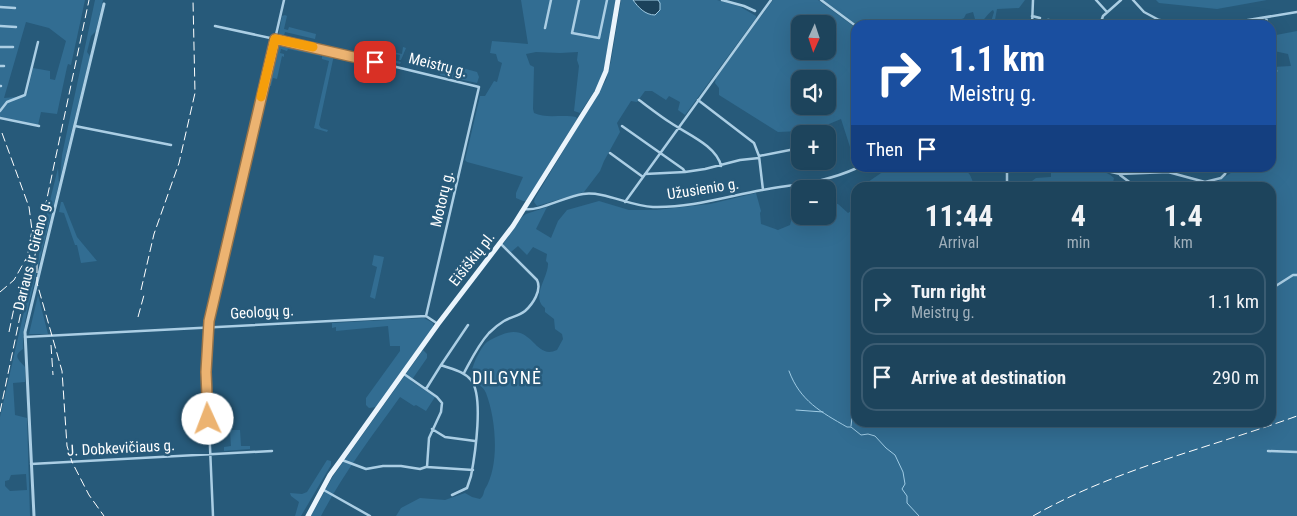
<!DOCTYPE html>
<meta charset="utf-8">
<style>
:root{--surface:#1d445c;--page:#254b62;--text:#f1f3f6;--muted:#a0b0bb;--line:#3b5c72}
body{margin:0;font-family:"Roboto Condensed",sans-serif;background:var(--page);color:var(--text);height:100vh;display:flex;flex-direction:column;font-size:19px;white-space:nowrap}
*{box-sizing:border-box;margin:0}
p{font-size:16px;color:var(--muted)}
.icon{flex:none;width:28px;height:28px;fill:none;stroke:currentColor;stroke-width:2;stroke-linecap:round;stroke-linejoin:round}
.map{position:relative;flex:1;overflow:hidden}
.side{position:absolute;left:851px;top:182px;width:425px;height:245px;display:flex;flex-direction:column;background:var(--surface);border-radius:15px;box-shadow:0 5px 20px #0002,0 0 0 1px var(--line)}
.side>*{flex:none}
.top-card{position:absolute;left:851px;top:20px;width:425px;height:152px;border-radius:15px;box-shadow:0 5px 20px #0002,0 0 0 1px var(--line);background:#1a4fa0;color:#fff;overflow:hidden}
.needle{width:32px;rotate:183deg}
.buttons{position:absolute;left:791px;top:15px;display:grid;gap:10px}
.buttons a{display:grid;place-items:center;width:45px;height:45px;border-radius:10px;background:var(--surface);box-shadow:0 5px 20px #0002,0 0 0 1px var(--line);font-size:25px}
.pin{position:absolute;display:grid;place-items:center;width:42px;height:42px;color:#fff;margin:-21px;border-radius:10px;box-shadow:0 2px 8px #0006}
.me{position:absolute;width:55px;margin:-28px;rotate:358deg;stroke-linejoin:round;filter:drop-shadow(0 0 4px #0008)}
.turn{display:flex;align-items:center;gap:18px;height:105px;padding:0 15px;font-size:22px}
.turn .icon{width:65px;height:65px;stroke-width:2.5}
.turn b{display:block;font-size:35px;line-height:42px}
.then{display:flex;align-items:center;height:48px;padding:0 15px;background:#0003;gap:10px;font-size:19px}
.eta{display:flex;justify-content:space-evenly;align-items:center;height:85px;text-align:center}
.eta b{font-size:30px;font-weight:700;line-height:35px}
ul{padding:0;list-style:none}
li{display:flex;align-items:center;gap:15px;height:68px;margin:0 10px 8px;padding:0 5px;border:2px solid var(--line);border-radius:15px}
li div{flex:1}
li b{display:block;font-size:19px}
li em{font-style:normal}
.map>svg:first-child{display:block}
.green{fill:#326d92;fill-rule:evenodd}
.water{fill:#1b425b;stroke:#9fcbe4}
.lines{fill:none;stroke-linecap:round;stroke-linejoin:round}
.stream{stroke:#9fcbe4;stroke-width:1}
.minor{stroke:#abcee4;stroke-width:2.5}
.tertiary{stroke:#abcee4;stroke-width:3}
.primary{stroke:#eaf4fc;stroke-width:5}
.rail{stroke:#fff;stroke-width:1;stroke-dasharray:9 4;stroke-linecap:butt}
.route-casing{stroke:#997449;stroke-width:12}
.route{stroke:#ecb371;stroke-width:9}
.slow{stroke:#f59e0b;stroke-width:9}
.labels{text-anchor:middle;stroke-width:5;stroke-linejoin:round;paint-order:stroke}
.street-label{font-size:15px;fill:#fff;stroke:#275a7a}
.quarter-label{font-size:18px;letter-spacing:1px;fill:#fff;stroke:#275a7a}
</style>
<div class="map">
<svg width="1297" height="516" viewBox="0 0 1297 516">
<rect width="100%" height="100%" fill="#275a7a"/>
<path class="green" d="M0,0H85L71,65L68,64L67,67L57,114L41,112L38,125L0,117ZM26,22L49,28L66,41L55,80L50,79V71L33,68L27,94L16,97L4,98Z
M95,0H103L96,31L91,36L87,52L90,56L60,179L62,155Z
M521,0H616L604,69L599,84L580,113L574,111L579,66L577,60L578,52L560,53L536,52L526,54L530,65L534,67L533,109L534,113C546,119 563,114 576,117L577,119L526,201H523L516,198V193L523,177L467,162L465,160L480,96H485L494,81L497,82L502,63L498,61L496,54L490,53L492,41L528,44Z
M621,0H633L641,9L651,15L660,3L658,0H717L739,6L756,16V18L685,115L678,110L680,102L669,96L666,100L652,91H645L637,102L631,101L617,123L620,132L604,161L600,171L584,192L537,206L534,202L535,198L606,80L611,61Z
M773,0H818L856,28V114L851,116L854,128L856,127V148L851,150L841,119L829,124L823,130L778,132L719,95V88L715,83L716,78ZM800,24H828V51H800ZM800,79H828V106H800Z
M823,0H1025L1019,8L997,9L994,25H990L994,12L993,10C983,17 985,25 969,25L975,19L973,12L966,14L964,18L949,25H857Z
M1156,0H1267L1217,9L1159,3Z
M285,15L287,16L284,29L288,30L289,27L316,34L315,39L285,32L283,39L278,38L282,16Z
M1297,31V516H396L401,508L420,498L445,500L465,493L472,497L480,499C484,496 483,493 485,489C500,465 496,419 486,393C483,385 474,384 472,376C470,368 481,347 487,342C491,339 496,337 501,335C533,321 534,361 557,350L563,339L562,334L555,329L554,319L545,312V308C530,297 549,277 548,263L546,261L547,254L533,247L527,255L518,246L511,252L503,244L522,217L526,214L547,207L536,229L551,238L558,221L567,210L599,201L629,210H656L710,204L756,193L761,211L760,213L761,224L778,230L790,225L792,218L800,213V216H828V202L838,204L848,213L856,208V422H1271V188L1208,187L1239,168H1271V65L1272,67L1291,66L1288,54L1274,51L1271,36Z
M279,42L336,54L334,55L319,125L321,128L328,130L327,132L314,128L329,61L322,59V53L321,56L288,49L287,51L281,49L280,53L284,54V57L282,56L277,79L273,78L271,86H268Z
M368,46L402,54L403,47L406,48L401,60H399L400,55L388,53L386,58L401,62L400,64L366,56Z
M455,66L477,72L479,77L477,83L440,75L441,69L454,71Z
M58,168L59,184L37,271L41,237Z
M901,168H964L970,175L975,187L867,188L865,184L887,169Z
M1059,168C1075,167 1102,166 1114,178L1112,187H1024L1036,178L1051,177V169Z
M61,202H63L77,237L97,261L81,263L77,245H75L64,213L59,212Z
M374,255L384,257L375,299L370,297L377,267L372,265Z
M36,259C36,266 37,273 35,279C30,302 22,325 23,349C12,356 19,360 25,367V382L13,383L15,415L27,418L30,516H0V417ZM26,474L27,490L10,491L5,486V481L9,480L11,475Z
M38,295L48,334H29Z
M424,318L433,323V327L385,395L376,407L369,408L366,405V398L400,351V346H390L388,326L336,331V327L332,328V323Z
M423,350L427,354V358L411,381L435,397L426,411L416,405L414,406L400,397C372,436 343,474 321,516H311L333,476Z
M226,430H240L241,446H250V449L224,451V447L231,446L230,432H226Z
M327,460L331,461V465L301,516H295L299,502L291,496L290,493L302,494L307,492Z"/>
<path class="water" d="M633,0H658L660,3V10L655,15C645,15 638,7 633,0Z"/>
<g class="lines">
<path class="stream" d="M789,371C800,401 821,412 847,427H851L861,435L868,434L875,436L886,448L895,455L903,472L905,484L902,489L907,496V503L919,516
M796,410L823,412
M851,426L855,392"/>
<path class="minor" d="M579,0L572,33L599,38L607,0
M722,0L744,6L755,11
M821,0L856,26
M1096,0L1107,12
M1133,0L1144,12L1159,20L1208,25
M0,7L15,8
M1032,16L1040,18
M1266,18L1268,25
M1048,20L1086,25
M1032,25L1033,0
M1100,25L1103,16L1121,0
M1218,25L1297,12
M0,26L16,27
M215,26L326,50L479,87L426,316
M545,28L551,0
M1271,44L1276,71
M0,47H13
M0,66H4
M0,86H1
M639,100C650,108 660,116 671,123C687,134 717,146 721,166
M698,100L754,143L759,156L763,190
M0,111L7,102L25,95L38,42
M0,118L39,126
M75,126L171,145
M622,126L683,169L685,172
M610,153L643,177
M759,156L800,148
M1007,168V188
M1034,168H1042
M1094,168L1120,174L1168,172L1205,182L1221,178L1225,174L1227,168
M645,174L685,172L705,169L740,160L759,158
M1120,175L1132,184L1142,188
M625,202L771,0
M525,209C537,212 567,196 583,194C605,191 629,206 653,207C690,208 725,197 762,190C796,184 824,183 857,168
M1271,289L1293,275H1297
M25,337L426,316L438,324
M441,365C451,369 464,371 471,380C484,396 475,455 471,476L467,488L452,495
M464,373C471,360 478,345 489,333C493,329 499,324 504,321C510,317 519,316 525,311C533,304 542,290 537,280L500,243
M404,374L437,397L442,403L441,412L429,438L427,467L473,470
M426,389L441,365L468,325
M432,429L445,437L475,441
M1268,451L1297,452
M342,460L366,469L383,466H401L420,469L426,467
M31,464L272,451
M322,489L370,516
M213,516L207,378L208,330L284,0"/>
<path class="tertiary" d="M34,516L25,332L104,4"/>
<path class="primary" d="M308,516L330,475L341,460L438,324L513,226L597,92L606,71L618,0"/>
<path class="rail" d="M2,133L29,207L32,230L28,253
M37,264V283L62,371L67,446L72,462L89,495L104,516
M141,290L154,234L179,163L195,93L193,0
M0,292L14,280L27,257
M138,317L144,295
M9,332L14,308
M51,345L53,375
M0,412L27,283L35,255L89,0
M1033,516C1115,469 1209,448 1297,416"/>
</g>
<g class="lines">
<defs>
<path id="route" d="M208,419L206,372L209,321L275,39L375,62"/>
</defs>
<use href="#route" class="route-casing"/>
<use href="#route" class="route"/>
<path class="slow" d="M261,97L275,39L313,47"/>
</g>
<g class="labels">
<g class="street-label">
<text transform="translate(438 65) rotate(14)" y="5">Meistrų g.</text>
<text transform="translate(703 189) rotate(-9)" y="5">Užusienio g.</text>
<text transform="translate(442 199) rotate(-77)" y="5">Motorų g.</text>
<text transform="translate(32 255) rotate(-76)" y="5">Dariaus ir Girėno g.</text>
<text transform="translate(472 259) rotate(-52)" y="5">Eišiškių pl.</text>
<text transform="translate(262 312) rotate(-3)" y="5">Geologų g.</text>
<text transform="translate(121 448) rotate(-3)" y="5">J. Dobkevičiaus g.</text>
</g>
<g class="quarter-label">
<text x="507" y="384">DILGYNĖ</text>
</g>
</g>
</svg>
<div class="buttons">
<a><svg class="needle" viewBox="-14 -14 28 28"><path d="M0-13l5 13h-10z" fill="#e53935"/><path d="M0 13l5-13h-10z" fill="#a0b0bb"/></svg></a>
<a><svg class="icon" aria-label="sound" viewBox="0 0 24 24"><path d="M4 9h4l5-4v14l-5-4H4zM17 9q2 3 0 6"/></svg></a>
<a>+</a>
<a>−</a>
</div>
<div class="pin" style="left:375px;top:62px;background:#d93025"><svg class="icon" aria-label="arrive" viewBox="0 0 24 24"><path d="M6 21V4h12l-3 4 3 4H6"/></svg></div>
<svg class="me" style="left:208px;top:419px" viewBox="-20 -20 40 40"><circle r="19" fill="#fff"/><path d="M0-13L10 11 0 6-10 11z" fill="#ecb371"/></svg>
<div class="top-card">
<div class="turn"><svg class="icon" aria-label="right" viewBox="0 0 24 24"><path d="M7 20v-9h11M14 6l5 5-5 5"/></svg><div><b>1.1 km</b>Meistrų g.</div></div>
<div class="then">Then<svg class="icon" aria-label="arrive" viewBox="0 0 24 24"><path d="M6 21V4h12l-3 4 3 4H6"/></svg></div>
</div>
<section class="side">
<div class="eta">
<div><b>11:44</b><p>Arrival</p></div>
<div><b>4</b><p>min</p></div>
<div><b>1.4</b><p>km</p></div>
</div>
<ul>
<li><svg class="icon" aria-label="right" viewBox="0 0 24 24"><path d="M7 20v-9h11M14 6l5 5-5 5"/></svg><div><b>Turn right</b><p>Meistrų g.</p></div><em>1.1 km</em></li>
<li><svg class="icon" aria-label="arrive" viewBox="0 0 24 24"><path d="M6 21V4h12l-3 4 3 4H6"/></svg><div><b>Arrive at destination</b></div><em>290 m</em></li>
</ul>
</section>
</div>
